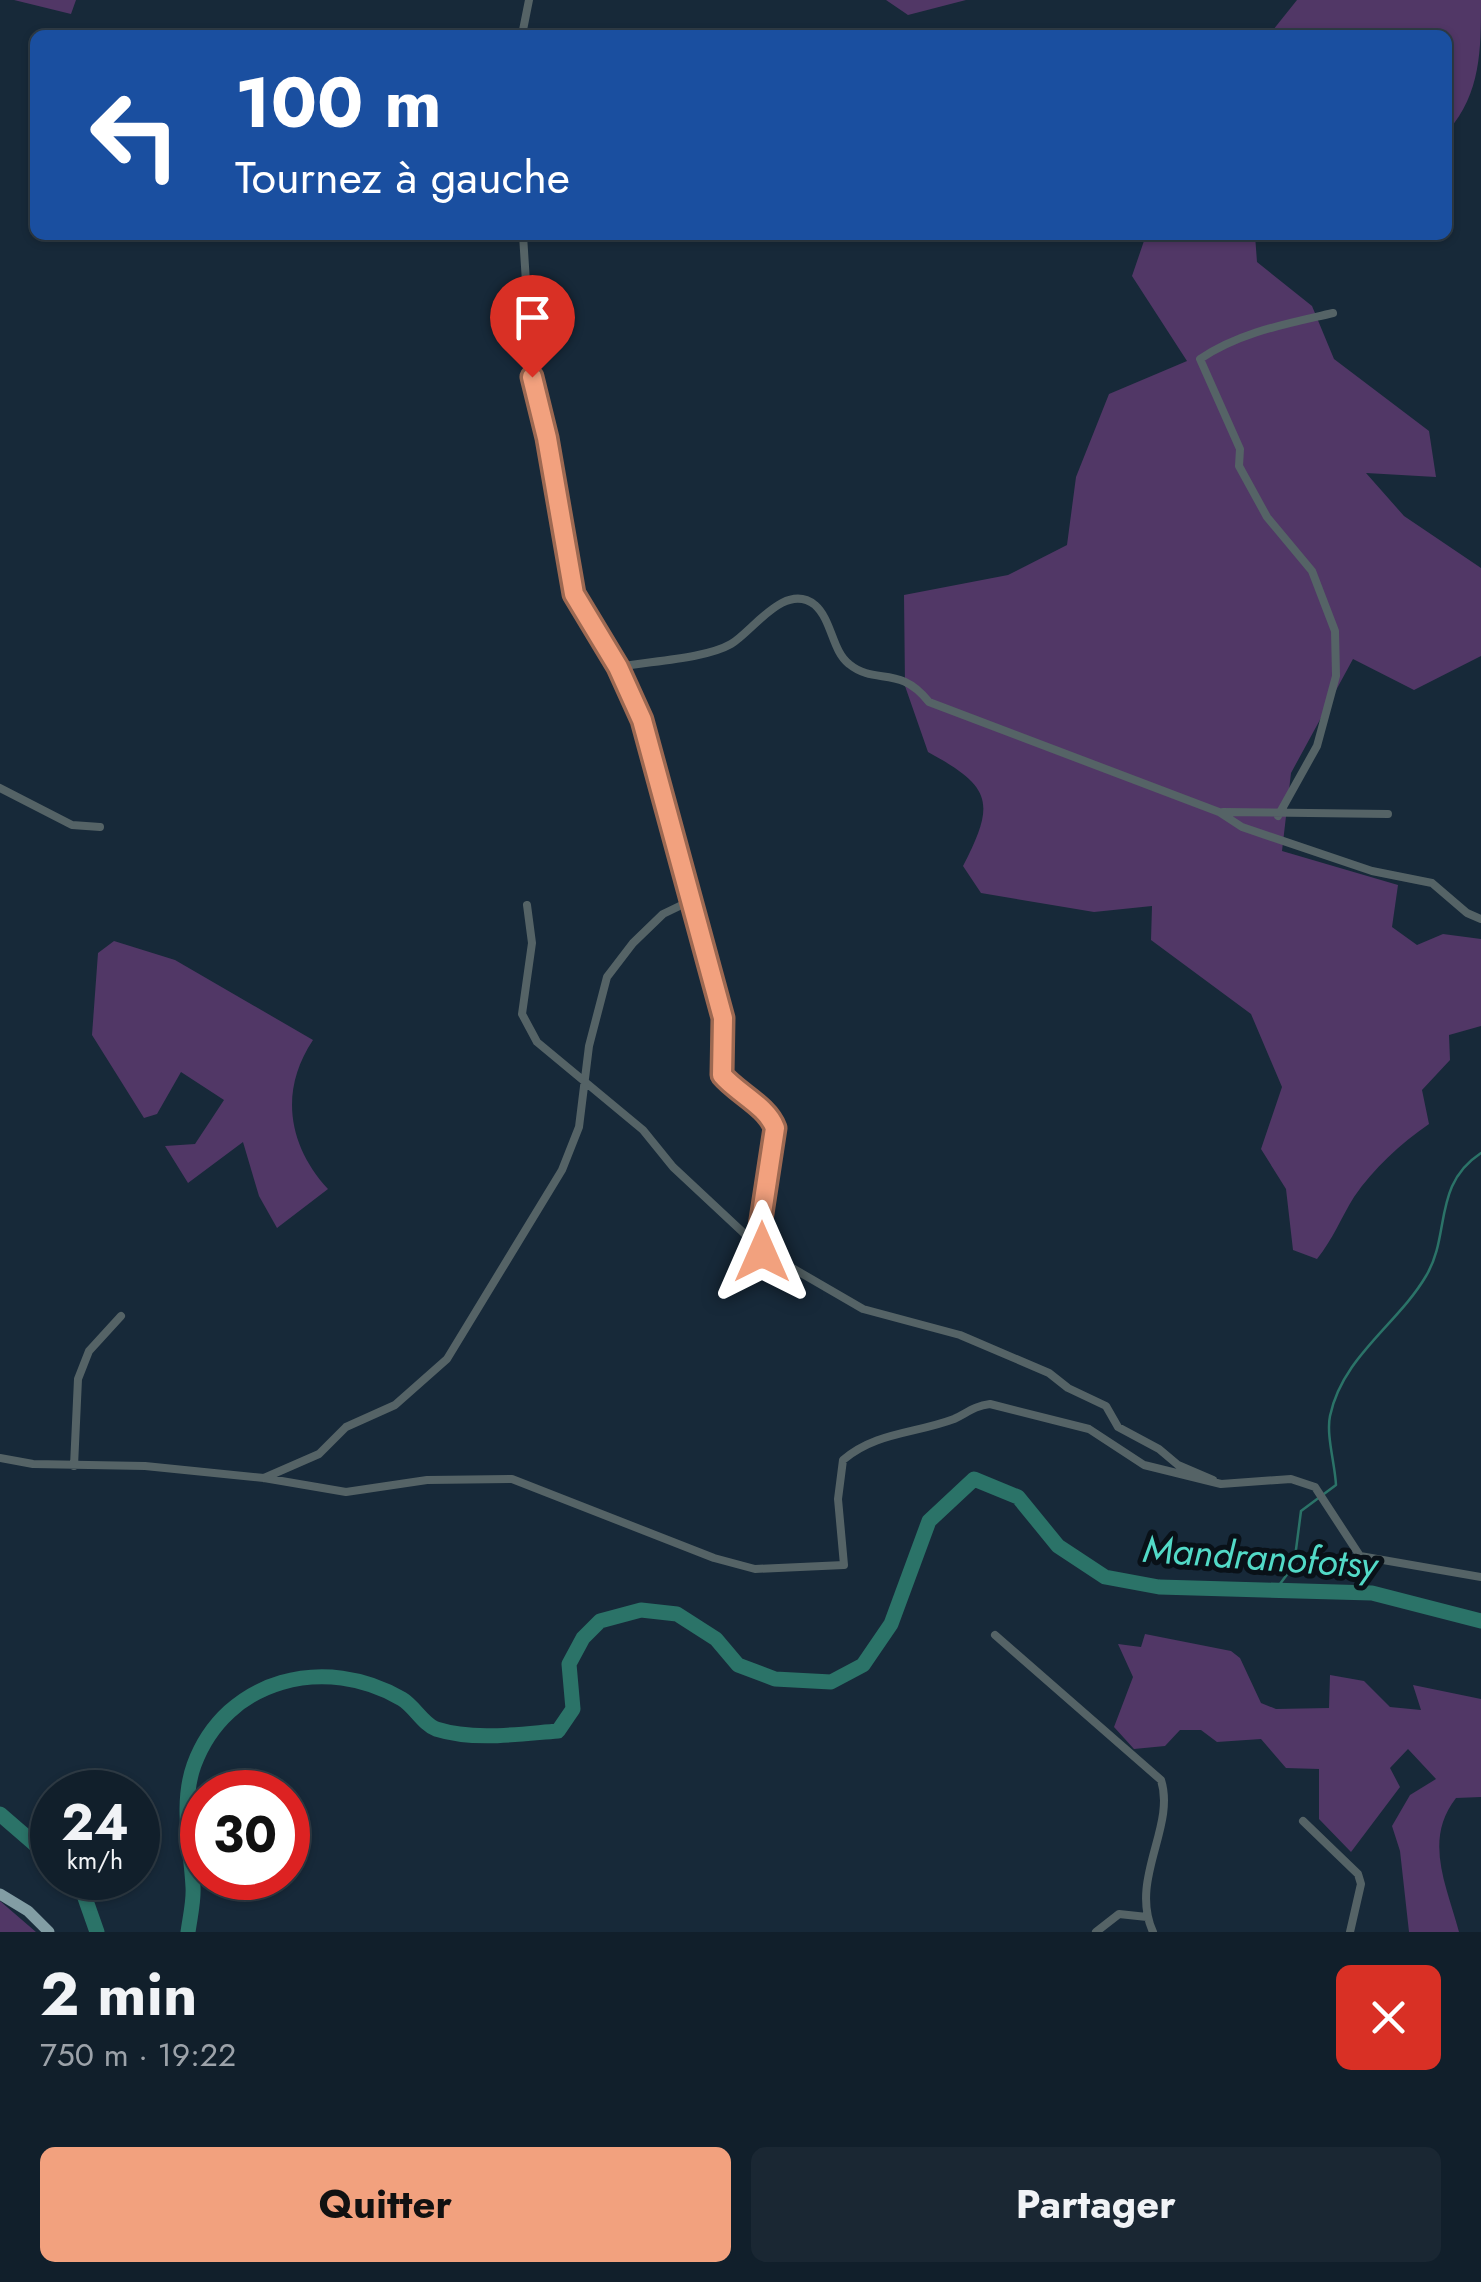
<!DOCTYPE html>
<html lang="fr">
<meta charset="utf-8">
<style>
:root{--surface:#111f2b;--page:#1a2733;--text:#f1f3f6;--muted:#9ca2a9;--line:#303d47;--accent:#f2a17e}
body{margin:0;font-family:Jost,sans-serif;background:var(--page);color:var(--text);height:100vh;display:flex;flex-direction:column;font-size:38px;white-space:nowrap}
*{box-sizing:border-box;margin:0}
p{font-size:32px;color:var(--muted)}
.icon{flex:none;width:55px;height:55px;fill:none;stroke:currentColor;stroke-width:2;stroke-linecap:round;stroke-linejoin:round}
.map{position:relative;height:1932px;overflow:hidden}
.panel{display:flex;flex-direction:column;background:var(--surface);flex:1}
.panel>*{flex:none}
.guide{position:absolute;left:30px;top:30px;width:1422px;height:210px;border-radius:15px;box-shadow:0 2px 8px #0004,0 0 0 2px var(--line);background:#1a4fa0;color:#fff;overflow:hidden}
.speed{position:absolute;left:30px;top:1770px;display:flex;gap:20px;font-size:50px;font-weight:700;text-align:center}
.speed>*{display:grid;place-content:center;width:130px;height:130px;border-radius:50%;background:var(--surface);box-shadow:0 2px 8px #0004,0 0 0 2px var(--line);line-height:1}
.speed small{font-size:25px;font-weight:400}
.speed .limit{border:15px solid #d22;background:#fff;color:#111}
.pin{position:absolute;display:grid;place-items:center;width:85px;height:85px;color:#fff;margin:-102px -42px;border-radius:50% 50% 50% 0;rotate:-45deg;box-shadow:0 0 10px #0007}
.pin .icon{rotate:45deg}
.me{position:absolute;width:110px;margin:-55px;rotate:0deg;stroke-linejoin:round;filter:drop-shadow(0 0 8px #0008)}
.turn{display:flex;align-items:center;gap:35px;height:210px;padding:0 40px;font-size:45px}
.turn .icon{width:130px;height:130px;stroke-width:2.5}
.turn b{display:block;font-size:70px;line-height:85px}
.round{display:grid;place-items:center;flex:none;width:105px;height:105px;border-radius:15px;background:var(--page)}
.head{display:flex;align-items:center;justify-content:space-between;height:170px;padding:0 40px}
h1{font-size:60px;font-weight:700;line-height:75px}
.button{display:flex;gap:20px;margin-top:auto;padding:20px 40px}
.button a{flex:1;height:115px;border-radius:15px;background:var(--accent);color:#111;font-size:40px;font-weight:700;line-height:115px;text-align:center}
.button a+a{background:var(--page);color:var(--text)}
.map>svg:first-child{display:block}
.green{fill:#513766}
.lines{fill:none;stroke-linecap:round;stroke-linejoin:round}
.stream{stroke:#2b7368;stroke-width:2.5}
.river{stroke:#2b7368;stroke-width:15}
.street{stroke:#556366;stroke-width:8}
.primary{stroke:#829da4;stroke-width:11}
.route-casing{stroke:#9d6952;stroke-width:25}
.route{stroke:#f2a17e;stroke-width:18}
.labels{text-anchor:middle;stroke-width:10;stroke-linejoin:round;paint-order:stroke}
.water-label{font-size:38px;font-style:italic;fill:#52dac7;stroke:#091118}
</style>
<div class="map">
<svg width="1481" height="1932" viewBox="0 0 1481 1932">
<rect width="100%" height="100%" fill="#172939"/>
<path class="green" d="M14,0H76L71,14Z
M886,0H966L908,15Z
M1297,0H1481C1481,50 1481,93 1448,131V35H1269Z
M1146,235H1255L1257,262L1312,306L1334,359L1429,431L1436,477L1366,473L1404,516L1481,568V656L1414,690L1353,659L1291,773L1282,851L1398,885L1392,927L1417,945L1443,934L1481,939V1026L1449,1035L1450,1060L1422,1090L1429,1124C1400,1144 1374,1168 1354,1197C1341,1218 1333,1239 1317,1259L1293,1250L1286,1189L1261,1149L1282,1087L1251,1014L1151,940L1152,906L1094,912L981,893L963,866C996,802 992,787 928,752L905,686L904,595L1008,575L1067,545L1076,477L1109,394L1187,361L1132,276Z
M114,941L175,960L313,1040C279,1091 288,1145 328,1189L277,1228L259,1196L243,1142L188,1183L165,1146L195,1144L224,1100L181,1072L157,1114L144,1118L92,1035L98,953Z
M1145,1634L1231,1651L1240,1658L1261,1703L1276,1709L1329,1708L1330,1675L1364,1681L1390,1707L1421,1710L1413,1685L1481,1699V1797L1456,1798C1423,1840 1447,1886 1459,1932H1409L1400,1851L1392,1826L1410,1795L1436,1779L1408,1749L1390,1768L1400,1787L1351,1852L1319,1819V1769L1286,1768L1261,1739L1217,1742L1201,1730H1180L1165,1746L1134,1749L1114,1727L1133,1677L1118,1644L1141,1647Z
M0,1901L36,1932H0Z"/>
<g class="lines">
<path class="stream" d="M1277,1588L1294,1565L1301,1511L1336,1485C1335,1464 1326,1435 1330,1416C1342,1357 1398,1324 1426,1276C1451,1235 1432,1185 1481,1153"/>
<path class="river" d="M0,1814L52,1859
M78,1878L97,1932
M188,1932C190,1917 194,1901 193,1887C191,1847 180,1804 194,1765C226,1678 326,1654 402,1699C414,1706 423,1724 436,1729C474,1741 519,1734 558,1731L573,1709L569,1664L583,1638L600,1621L641,1610L677,1614L716,1639L738,1665L775,1679L831,1682L863,1665L891,1624L929,1521L974,1479L1018,1497L1058,1546L1105,1577L1159,1587L1372,1593L1481,1621"/>
<path class="street" d="M522,35L529,0
M523,235L532,377L547,438L574,595L618,667L642,720L723,1018L722,1075C737,1093 767,1106 775,1128L759,1233L763,1251L863,1309L960,1335L1049,1373L1068,1388L1106,1406L1118,1427L1159,1449L1178,1465L1213,1480
M618,667C649,661 705,659 731,644C753,631 785,581 815,605C832,620 832,651 849,664C876,686 899,664 929,702L1219,812L1242,827L1372,871L1432,883L1467,913L1481,919
M0,788L72,825L100,827
M1223,812L1388,814
M1278,816L1317,746L1336,676L1335,631L1312,571L1267,517L1239,466L1240,449L1200,359C1240,332 1286,324 1333,313
M527,905L532,943L522,1014L537,1042L643,1130L673,1167L763,1251
M0,1458L33,1464L145,1466L264,1478L346,1492L427,1480L512,1479L714,1558L755,1569L844,1565L838,1499L843,1460C876,1432 914,1434 954,1419C967,1413 974,1406 990,1404L1089,1429L1144,1465L1221,1484L1291,1479L1315,1487L1360,1556L1481,1577
M74,1466L78,1379L89,1351L121,1316
M264,1478L319,1454L346,1427L395,1405L447,1359L562,1170L579,1127L589,1046L607,977L633,943L663,914L690,901
M995,1635L1161,1780C1176,1827 1129,1879 1153,1932
M1303,1821L1358,1874L1361,1884L1350,1932
M1096,1932L1119,1914L1147,1917"/>
<path class="primary" d="M0,1894L28,1911L49,1932"/>
</g>
<g class="lines">
<defs>
<path id="route" d="M532,377L547,438L574,594L618,667L642,720L723,1018L722,1075C737,1093 767,1106 775,1128L759,1233L762,1252"/>
</defs>
<use href="#route" class="route-casing"/>
<use href="#route" class="route"/>
</g>
<g class="labels">
<g class="water-label">
<text transform="translate(1260 1557) rotate(4)" y="13">Mandranofotsy</text>
</g>
</g>
</svg>
<div class="speed"><div>24<small>km/h</small></div><div class="limit">30</div></div>
<div class="pin" style="left:532px;top:377px;background:#d93025"><svg class="icon" aria-label="arrive" viewBox="0 0 24 24"><path d="M6 21V4h12l-3 4 3 4H6"/></svg></div>
<svg class="me" style="left:762px;top:1252px" viewBox="-20 -20 40 40"><path d="M0-17L14 15 0 8-14 15z" fill="#f2a17e" stroke="#fff" stroke-width="4"/></svg>
<div class="guide">
<div class="turn"><svg class="icon" aria-label="left" viewBox="0 0 24 24"><path d="M17 20v-9H6M10 6l-5 5 5 5"/></svg><div><b>100 m</b>Tournez à gauche</div></div>
</div>
</div>
<section class="panel">
<div class="head"><div><h1>2 min</h1><p>750 m · 19:22</p></div><a class="round" style="background:#d93025;color:#fff"><svg class="icon" aria-label="close" viewBox="0 0 24 24"><path d="M6 6l12 12M18 6L6 18"/></svg></a></div>
<div class="button"><a>Quitter</a><a>Partager</a></div>
</section>
